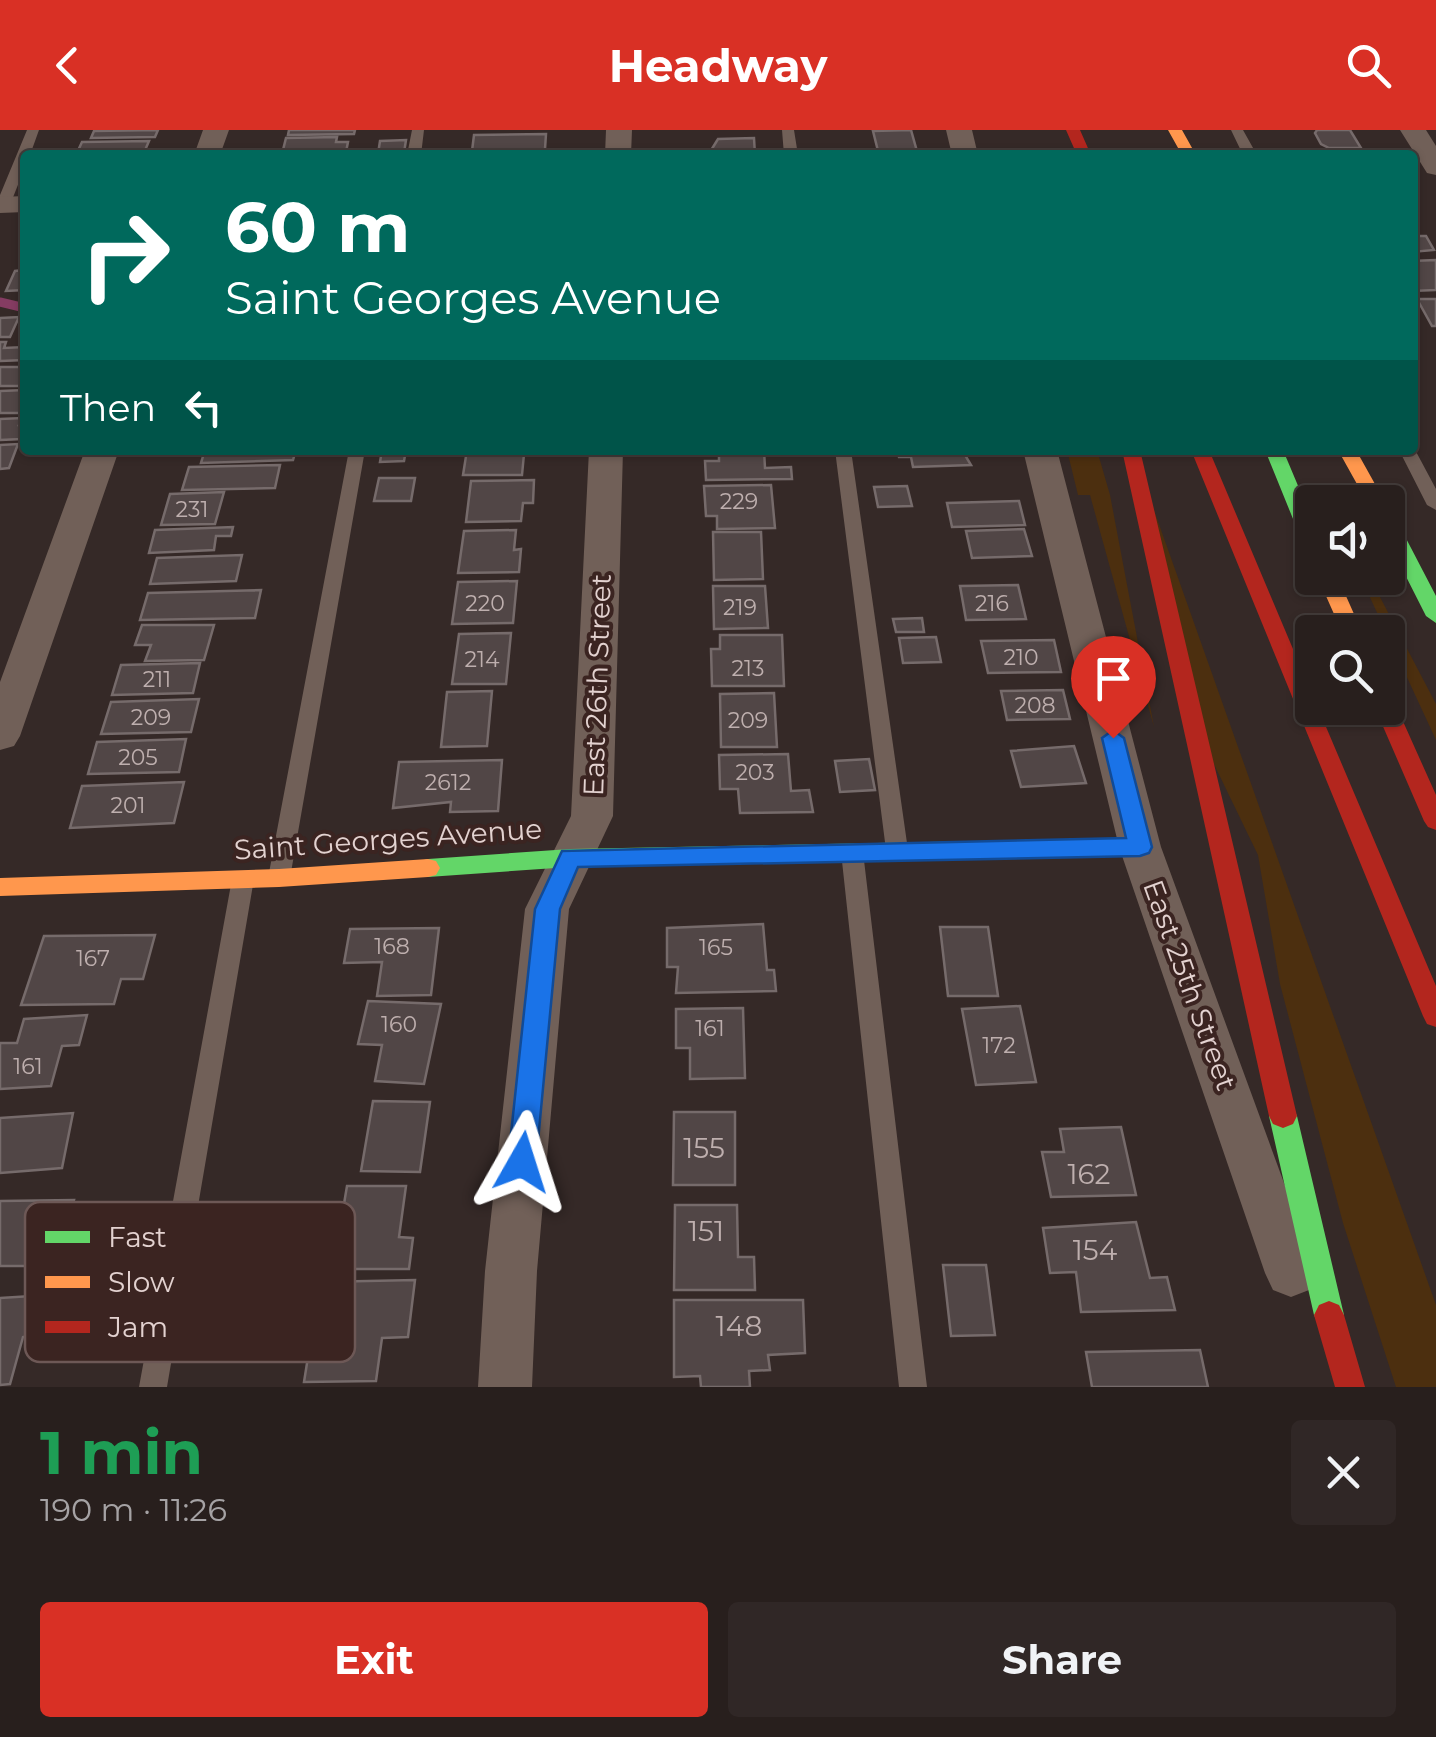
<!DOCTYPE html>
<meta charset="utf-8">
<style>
:root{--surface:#281f1d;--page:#302726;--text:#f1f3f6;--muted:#a5a2a4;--line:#443d3b;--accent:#d93025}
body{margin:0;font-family:Montserrat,sans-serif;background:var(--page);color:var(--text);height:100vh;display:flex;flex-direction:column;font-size:38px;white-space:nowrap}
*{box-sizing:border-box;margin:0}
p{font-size:32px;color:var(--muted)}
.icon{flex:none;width:55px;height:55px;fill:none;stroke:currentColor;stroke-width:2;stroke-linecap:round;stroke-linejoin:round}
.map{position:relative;height:1257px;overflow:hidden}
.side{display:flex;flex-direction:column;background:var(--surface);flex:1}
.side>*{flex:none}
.guide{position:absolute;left:20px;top:20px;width:1398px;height:305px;border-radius:10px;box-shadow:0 2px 8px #0004,0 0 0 2px var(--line);background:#00695c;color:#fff;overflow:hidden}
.controls{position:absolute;left:1295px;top:355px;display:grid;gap:20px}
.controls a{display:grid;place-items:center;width:110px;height:110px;border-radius:10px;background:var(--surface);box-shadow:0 2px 8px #0004,0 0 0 2px var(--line);font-size:50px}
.pin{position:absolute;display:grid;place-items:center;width:85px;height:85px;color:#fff;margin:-102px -42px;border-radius:50% 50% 50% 0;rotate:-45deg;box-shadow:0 0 10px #0007}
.pin .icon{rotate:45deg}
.me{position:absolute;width:110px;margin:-55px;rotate:6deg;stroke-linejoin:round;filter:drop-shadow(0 0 8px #0008)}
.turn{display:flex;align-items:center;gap:35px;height:210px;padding:0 40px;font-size:45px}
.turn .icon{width:130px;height:130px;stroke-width:2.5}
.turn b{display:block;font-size:70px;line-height:85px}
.then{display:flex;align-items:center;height:95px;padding:0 40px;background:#0003;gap:20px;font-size:38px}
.round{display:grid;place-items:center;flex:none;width:105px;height:105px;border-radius:10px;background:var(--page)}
.head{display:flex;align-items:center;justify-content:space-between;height:170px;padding:0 40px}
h1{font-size:60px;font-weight:700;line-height:75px;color:#1e9e55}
.primary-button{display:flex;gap:20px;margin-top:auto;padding:20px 40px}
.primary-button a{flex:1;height:115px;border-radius:10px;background:var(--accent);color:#fff;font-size:40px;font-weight:700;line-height:115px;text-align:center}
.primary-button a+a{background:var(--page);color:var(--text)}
header{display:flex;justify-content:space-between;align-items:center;height:130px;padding:0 40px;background:var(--accent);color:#fff;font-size:45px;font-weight:700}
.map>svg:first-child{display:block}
.green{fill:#4c2f0f}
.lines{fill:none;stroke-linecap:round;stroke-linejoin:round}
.stream{stroke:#853c62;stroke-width:9}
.building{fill:#514646;stroke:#766b6b;stroke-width:2.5}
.lane{fill:#716058;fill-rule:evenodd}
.street{fill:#716058;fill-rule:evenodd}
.fast{fill:#63d668;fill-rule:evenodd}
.slow{fill:#ff974d;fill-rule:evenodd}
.jam{fill:#b3261e;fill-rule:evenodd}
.route{fill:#1a73e8;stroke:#114b97;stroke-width:2.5}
.labels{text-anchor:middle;stroke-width:8;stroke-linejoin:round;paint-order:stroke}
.number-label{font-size:22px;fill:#beafae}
.street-label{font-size:28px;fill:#e3d2d0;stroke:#3b2421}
.near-number-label{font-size:28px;fill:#beafae}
.key{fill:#3b2421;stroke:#6d5856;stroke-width:2.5}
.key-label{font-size:28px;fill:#e3d2d0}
</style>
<header><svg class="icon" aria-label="back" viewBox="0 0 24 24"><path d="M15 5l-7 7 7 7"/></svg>Headway<svg class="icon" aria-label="search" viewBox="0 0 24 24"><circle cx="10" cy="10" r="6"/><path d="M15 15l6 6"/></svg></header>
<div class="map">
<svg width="1436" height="1257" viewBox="0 0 1436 1257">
<rect width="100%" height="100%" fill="#352927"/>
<path class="green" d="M1067,320H1097L1110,365L1154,597L1090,365H1078Z
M1149,366L1436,1175V1257H1396L1343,1093L1280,854L1258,725L1212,630Z
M1361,448H1370L1436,574V610Z"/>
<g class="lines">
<path class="stream" d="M0,172L25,178"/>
</g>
<path class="building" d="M158,0L155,7L91,8L94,1Z
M289,0H355L354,4L288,5Z
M911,0L918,25H879L873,1Z
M1317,0H1350L1361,18H1329L1321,14L1315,3Z
M546,4L545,19L472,21L474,5Z
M337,7L336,12H348L346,22L282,24L286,8Z
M754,8L755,25L710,22L718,9Z
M406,10L404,23L378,24L380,11Z
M149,11L143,25H76L82,12Z
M1412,99L1417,106H1426L1434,120L1412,122Z
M1436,130V160L1412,161V131Z
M25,140V160L6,161L15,141Z
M1417,169H1436V196H1432Z
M19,187L10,207H0V188Z
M0,212H6L4,218L25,217V230L0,231Z
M0,237H25V256H0Z
M25,260L22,283H0V261Z
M22,288L19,295H25L22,309L0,310V289Z
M18,314L9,338L0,339V315Z
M205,320H296L293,330L201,333Z
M382,320H406L404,331L380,332Z
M467,320H518V324H524L522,345H463Z
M719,320H764L765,338L791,337L792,349L706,350L705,331H719Z
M898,320H975L976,325H965L971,335L913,337L911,327H899Z
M280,335L275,358L182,360L189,337Z
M379,348H415L411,371H374Z
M534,350L533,373H523L521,391L466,392L471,351Z
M771,355L775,398L717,399V386H706L704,356Z
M907,356L912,376L878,377L874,357Z
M224,362L215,394L161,395L170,364Z
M1019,371L1025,395L952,397L947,373Z
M233,397L231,406H216L214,420L149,423L155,400Z
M1024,399L1032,426L972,428L966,401Z
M516,400L514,420L521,419L519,442L458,443L464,401Z
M713,402H761L763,449L714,450Z
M242,425L236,451L150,454L157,428Z
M517,451L513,493L452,494L458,452Z
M1018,455L1026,489L966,490L960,456Z
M713,456H765L768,498L714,499Z
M261,460L255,488L140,490L148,463Z
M922,488L924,502H896L893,489Z
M142,495H214L204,530L145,531L151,515H135Z
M511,503L506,554H452L459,504Z
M720,505H782L784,556H712L711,519H720Z
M936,507L941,532L903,533L899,508Z
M1054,510L1061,542L988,543L981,511Z
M200,533L193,563L112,565L121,535Z
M1063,560L1070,589L1007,590L1001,561Z
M492,561L487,616L441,617L447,562Z
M774,563L777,617H721L720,564Z
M199,569L191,602L101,604L111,572Z
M186,609L179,642L88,644L97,612Z
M1074,616L1086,653L1021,657L1011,621Z
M788,624L791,661L809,660L813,682L740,683L738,659H720L719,625Z
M869,629L875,660L840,662L835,631Z
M502,630L498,681L450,682L451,672L393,678L399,632Z
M184,652L174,693L70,698L82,656Z
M763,794L767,840H774L776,861L676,863L678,837H667V798Z
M940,797H988L998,866H948Z
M439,798L431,865L377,866L382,832L344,833L350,799Z
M155,805L143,849H121L114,874L21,875L44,806Z
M368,871L441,874L424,954L375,951L382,915L358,914Z
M1020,876L1036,952L976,955L962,879Z
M743,878L745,948L690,949V918H676V879Z
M87,885L79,915L62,916L51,956L0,959V913H17L24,889Z
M373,971L430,972L420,1042L361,1041Z
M674,982H735V1055H673Z
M73,983L62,1038L0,1043V988Z
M1121,997L1136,1065L1051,1067L1042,1022H1064L1060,999Z
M347,1056H406L399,1107L413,1108L409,1139H333Z
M74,1070L61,1116H33L27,1136H0V1071Z
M675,1075H737L738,1127H754L755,1160H674Z
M1136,1092L1150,1148L1167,1147L1175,1180L1081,1182L1076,1142L1050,1143L1043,1098Z
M943,1135H986L995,1205L951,1206Z
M415,1150L408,1207L382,1208L376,1251L304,1252L320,1152Z
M63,1164L54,1201L23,1207L10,1254L0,1255V1168Z
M674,1170H803L805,1223L768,1225L770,1240L749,1241L750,1257H701L700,1246L674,1247Z
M1200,1220L1208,1257H1092L1086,1222Z"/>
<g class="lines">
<path class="lane" d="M27,0H39L30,25H25V37L10,75L0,78V65Z
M412,0H424L421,25H407Z
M782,0H794L798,25H784Z
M1231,0H1243L1257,25H1243Z
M1413,316L1436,359V380L1427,375L1399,320H1412Z
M349,320H365L290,748L287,754H271L268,748Z
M835,320H851L908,720L904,726H890L886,720Z
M852,714L859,716L863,722L927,1257H899L841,722L845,716Z
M243,741L251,743L254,749L167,1257H139L232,749L235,743Z"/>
<path class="street" d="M203,0H229L220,25H194Z
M606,0H632L631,25H605Z
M946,0H972L978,25H952Z
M1400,0H1426L1436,16V45L1427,43Z
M25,66V82L0,83V67Z
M85,320H119L20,606L14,616L0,620V552Z
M589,320H623L613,686L569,779L537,1141L532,1257H478L485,1141L525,779L571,686Z
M1023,320H1057L1161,717L1317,1143L1309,1160L1291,1167L1273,1160L1265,1143L1119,717Z"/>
<path class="fast" d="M1265,320H1283L1312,389V417L1302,411Z
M1388,387L1398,393L1436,466V493L1426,486L1388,411Z
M1140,708L1148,711L1152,717L1148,723L1140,726L570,737L428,747L420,745L416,738L420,731L428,729L570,719Z
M1283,974L1293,978L1297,986L1344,1185L1339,1195L1329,1199L1319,1195L1314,1185L1269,986L1273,978Z"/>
<path class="slow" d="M1168,0H1182L1196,25H1182Z
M1338,320H1356L1385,372H1367Z
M1318,448H1338L1362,502H1342Z
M428,729L436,731L440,738L436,745L428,747L279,757L0,766V748L279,739Z"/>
<path class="jam" d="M1066,0H1080L1091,25H1077Z
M1122,320H1140L1297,986L1293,994L1283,998L1273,994L1269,986Z
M1191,320H1209L1312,564V578H1318L1436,856V897L1427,894L1423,886Z
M1388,571L1397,578L1436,665V700L1428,697L1424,691L1375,578H1388Z
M1329,1171L1339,1175L1344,1185L1365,1257H1335L1314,1185L1319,1175Z"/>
</g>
<path class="route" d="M1113,600L1124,608L1152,717L1149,723L1140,726L578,737L560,779L536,1032L532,1041L522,1045L512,1041L508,1032L535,779L562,721L1126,708L1102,608Z"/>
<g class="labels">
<g class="number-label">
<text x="739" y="379">229</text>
<text x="192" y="387">231</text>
<text x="485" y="481">220</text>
<text x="992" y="481">216</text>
<text x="740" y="485">219</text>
<text x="1021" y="535">210</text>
<text x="482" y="537">214</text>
<text x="748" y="546">213</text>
<text x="157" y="557">211</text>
<text x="1035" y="583">208</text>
<text x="151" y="595">209</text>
<text x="748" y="598">209</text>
<text x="138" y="635">205</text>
<text x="755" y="650">203</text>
<text x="448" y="660">2612</text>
<text x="128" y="683">201</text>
<text x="392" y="824">168</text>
<text x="716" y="825">165</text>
<text x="93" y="836">167</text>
<text x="399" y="902">160</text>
<text x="710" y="906">161</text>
<text x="999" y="923">172</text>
<text x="28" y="944">161</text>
</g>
<g class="street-label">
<text transform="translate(597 555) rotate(-88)" y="10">East 26th Street</text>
<text transform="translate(388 709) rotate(-4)" y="10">Saint Georges Avenue</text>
<text transform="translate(1190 855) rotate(70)" y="10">East 25th Street</text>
</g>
<g class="near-number-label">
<text x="704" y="1028">155</text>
<text x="1089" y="1054">162</text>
<text x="706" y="1111">151</text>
<text x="1095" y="1130">154</text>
<text x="739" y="1206">148</text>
</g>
</g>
<rect x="25" y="1072" width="330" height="160" rx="15" class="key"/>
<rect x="45" y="1101" width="45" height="12" fill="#63d668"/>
<rect x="45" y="1146" width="45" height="12" fill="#ff974d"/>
<rect x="45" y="1191" width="45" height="12" fill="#b3261e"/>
<g class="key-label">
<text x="108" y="1117">Fast</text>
<text x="108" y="1162">Slow</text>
<text x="108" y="1207">Jam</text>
</g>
</svg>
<div class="controls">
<a><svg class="icon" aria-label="sound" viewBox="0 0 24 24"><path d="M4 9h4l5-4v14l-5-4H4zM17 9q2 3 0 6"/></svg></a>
<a><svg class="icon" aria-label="search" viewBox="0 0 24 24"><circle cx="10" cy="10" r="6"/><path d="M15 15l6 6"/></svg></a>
</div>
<div class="pin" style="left:1113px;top:608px;background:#d93025"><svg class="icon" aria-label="arrive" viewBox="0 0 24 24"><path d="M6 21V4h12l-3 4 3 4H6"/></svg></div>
<svg class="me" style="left:522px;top:1032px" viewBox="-20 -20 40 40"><path d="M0-17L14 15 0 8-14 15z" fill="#1a73e8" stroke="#fff" stroke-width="4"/></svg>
<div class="guide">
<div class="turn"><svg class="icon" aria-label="right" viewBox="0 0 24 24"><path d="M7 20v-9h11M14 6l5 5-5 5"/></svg><div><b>60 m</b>Saint Georges Avenue</div></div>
<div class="then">Then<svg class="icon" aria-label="left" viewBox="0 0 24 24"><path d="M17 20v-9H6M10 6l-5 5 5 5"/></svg></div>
</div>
</div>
<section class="side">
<div class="head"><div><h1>1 min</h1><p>190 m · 11:26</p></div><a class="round"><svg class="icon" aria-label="close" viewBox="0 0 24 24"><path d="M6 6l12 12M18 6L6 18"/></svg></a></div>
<div class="primary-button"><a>Exit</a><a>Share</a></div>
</section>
